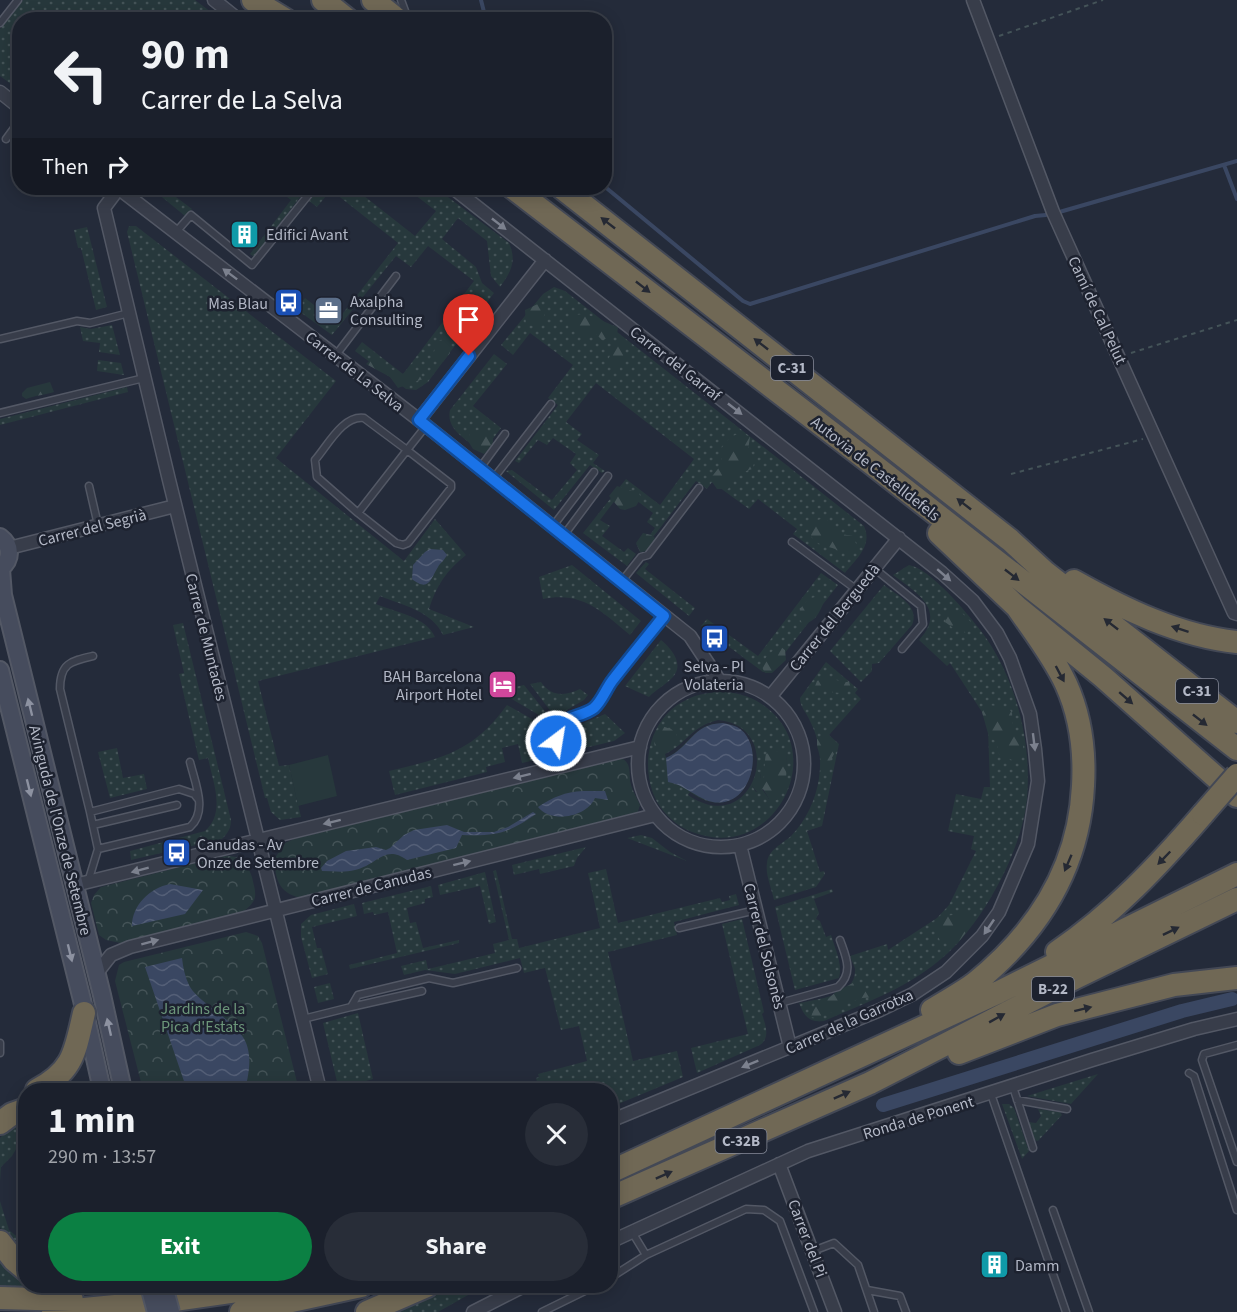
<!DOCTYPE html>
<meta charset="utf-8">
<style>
:root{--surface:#1b202c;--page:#282d38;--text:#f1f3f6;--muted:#a0a3a9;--line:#393e48;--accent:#0b8043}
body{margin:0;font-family:"Source Sans 3",sans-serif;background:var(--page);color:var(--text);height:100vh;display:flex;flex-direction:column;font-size:22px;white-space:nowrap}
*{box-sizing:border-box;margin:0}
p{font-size:20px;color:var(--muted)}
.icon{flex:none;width:33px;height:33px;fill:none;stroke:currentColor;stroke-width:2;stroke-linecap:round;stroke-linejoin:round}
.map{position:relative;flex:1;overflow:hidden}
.side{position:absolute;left:18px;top:1083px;width:600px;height:210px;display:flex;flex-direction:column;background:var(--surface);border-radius:24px;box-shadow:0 3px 15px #0003,0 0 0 2px var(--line)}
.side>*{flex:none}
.guide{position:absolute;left:12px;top:12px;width:600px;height:183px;border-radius:24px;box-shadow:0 3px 15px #0003,0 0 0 2px var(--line);background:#1b202c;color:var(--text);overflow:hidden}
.pin{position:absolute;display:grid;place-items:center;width:51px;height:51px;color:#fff;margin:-62px -26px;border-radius:50% 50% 50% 0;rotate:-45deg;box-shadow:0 0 6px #0007}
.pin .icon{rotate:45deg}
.me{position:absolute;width:66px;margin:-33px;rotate:31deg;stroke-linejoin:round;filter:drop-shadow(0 0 4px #0008)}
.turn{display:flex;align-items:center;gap:21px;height:126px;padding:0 30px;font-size:27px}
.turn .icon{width:78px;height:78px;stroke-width:2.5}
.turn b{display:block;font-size:42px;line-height:51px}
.then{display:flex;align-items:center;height:57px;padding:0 30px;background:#0003;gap:12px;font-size:22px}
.round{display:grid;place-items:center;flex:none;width:63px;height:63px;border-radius:32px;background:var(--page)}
.summary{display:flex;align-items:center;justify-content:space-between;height:102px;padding:0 30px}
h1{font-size:36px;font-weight:700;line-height:45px}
.primary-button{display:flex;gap:12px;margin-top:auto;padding:12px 30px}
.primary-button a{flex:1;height:69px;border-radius:36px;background:var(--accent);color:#fff;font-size:24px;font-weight:700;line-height:69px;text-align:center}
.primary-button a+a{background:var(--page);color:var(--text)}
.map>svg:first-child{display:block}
.grass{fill:url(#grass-dots);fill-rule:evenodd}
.forest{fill:url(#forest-firs)}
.park{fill:url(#park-crowns)}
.pitch{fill:#27383c}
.water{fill:url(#water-waves)}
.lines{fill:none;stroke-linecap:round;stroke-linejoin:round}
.stream{stroke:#3a4762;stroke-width:4}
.canal{stroke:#3a4762;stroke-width:14}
.lane-casing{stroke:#535865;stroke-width:9}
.street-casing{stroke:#535865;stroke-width:15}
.secondary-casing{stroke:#535865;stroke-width:20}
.highway-casing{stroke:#434855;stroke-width:26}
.path{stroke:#445358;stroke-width:2;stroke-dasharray:4.5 4.5;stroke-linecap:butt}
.lane{stroke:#383d4a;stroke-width:6}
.street{stroke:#383d4a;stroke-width:12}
.secondary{stroke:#464c5d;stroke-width:16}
.highway{stroke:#706855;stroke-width:22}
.secondary-bridge-casing{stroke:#535865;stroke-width:20;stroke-linecap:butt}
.highway-bridge-casing{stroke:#434855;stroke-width:26;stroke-linecap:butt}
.secondary-bridge{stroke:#464c5d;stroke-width:16}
.highway-bridge{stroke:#706855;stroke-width:22}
.oneway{fill:#252933}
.oneway2{fill:#7c818e}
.oneway3{fill:#8d92a1}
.route-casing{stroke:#114b97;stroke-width:15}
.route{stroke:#1a73e8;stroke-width:10}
.labels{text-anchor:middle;stroke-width:5;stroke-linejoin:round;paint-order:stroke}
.shield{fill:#1d222f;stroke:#868b99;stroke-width:1.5}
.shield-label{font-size:15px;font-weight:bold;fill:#b3b8c6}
.poi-label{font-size:16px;fill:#b3b8c6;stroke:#1d222f;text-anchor:start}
.street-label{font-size:16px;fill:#b3b8c6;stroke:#1d222f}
.park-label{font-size:16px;fill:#6c967a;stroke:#1d222f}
</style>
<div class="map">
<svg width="1237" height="1312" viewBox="0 0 1237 1312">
<defs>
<pattern id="grass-dots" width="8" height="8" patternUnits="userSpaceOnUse" patternTransform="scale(1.5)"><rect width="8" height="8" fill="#27383c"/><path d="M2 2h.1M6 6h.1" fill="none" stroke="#445357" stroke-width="1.8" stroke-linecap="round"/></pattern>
<pattern id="forest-firs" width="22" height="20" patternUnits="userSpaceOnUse" patternTransform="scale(1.5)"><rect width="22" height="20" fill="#27383c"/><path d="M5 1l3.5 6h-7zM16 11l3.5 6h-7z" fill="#445357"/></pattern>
<pattern id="park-crowns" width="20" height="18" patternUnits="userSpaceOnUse" patternTransform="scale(1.5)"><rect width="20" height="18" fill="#27383c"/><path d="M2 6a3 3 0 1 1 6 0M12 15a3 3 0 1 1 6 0" fill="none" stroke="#445357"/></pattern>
<pattern id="water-waves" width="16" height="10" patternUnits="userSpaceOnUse" patternTransform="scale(1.5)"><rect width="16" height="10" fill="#3a4762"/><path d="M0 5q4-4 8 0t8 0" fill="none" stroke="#545f77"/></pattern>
</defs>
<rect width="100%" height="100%" fill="#242b3a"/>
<path class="grass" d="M23,0H195L211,12L214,19L20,20L19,90L0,76V29Z
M151,188H164L192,209L185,216Z
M293,188H307L254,257L250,254L291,200L286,196Z
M320,188H354L415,236L436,211L406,188H436L509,243C517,261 511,272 500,287L491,276L487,241L458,218L442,239L476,267L482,283L494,293L428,382L416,390L406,389L355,351L362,342L403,374L474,281L428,246L411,267L396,256L332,335L296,309L305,298L336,322L398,243L331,190L317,207L309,201Z
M129,226H136L336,381L276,458L404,561L435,519L466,555C447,570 436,586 429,609L474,627L443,635C432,611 402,605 380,596L376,604C395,612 427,617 435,637L258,681L279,766L289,765L301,817L280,820L271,812L267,798H265L127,232Z
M87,227L107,307L96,310L81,248H78L74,230Z
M554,287L565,291L864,526C873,546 856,559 845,573L793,534L797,529L758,499L749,509L712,482L707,489L696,481L644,549L641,547L655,528L647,522L653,513L632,497L616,499L600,520L610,526L602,536L624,552L628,548L636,554L627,566L583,533L626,479L660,505L694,459L596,383L566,422L582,434L577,440L599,455L593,463L605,471L602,473L590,465L554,510L506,471L512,470L552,500L577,470L570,463L576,454L553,438L547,445L538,440L519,463L515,461L558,405L548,398L573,365L530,333L513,355L501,345L543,294Z
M112,325L120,355L99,352L100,343L83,341L80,327L91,329Z
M494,354L507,364L473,406L501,428L483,452C470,442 445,430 450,410Z
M98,360L121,363L124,375L97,371Z
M127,387L128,392L0,425V419Z
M646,562L649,564L645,569L695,608L689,616L636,573Z
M572,565L641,621L630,635C602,612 583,591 543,599L539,577Z
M909,565C931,569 967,613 981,631C1016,677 1032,742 1027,799C1022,848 988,912 954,947C918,984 870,1001 824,1021C809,1023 804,1016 799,1003C816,999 857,996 855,969C854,965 851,960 850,956L887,944L888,950L937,918L949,905L976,851L971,849L974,836L948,831L956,794L981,799L984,787H990L988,729L982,712L950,663L947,666L919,640C947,610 917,593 893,575Z
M821,573L838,585L770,672H763L701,626L707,619L758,656Z
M884,585C898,596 920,606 912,625L879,663L872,664V671L861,682L830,651Z
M183,623L231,820C231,828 228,833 222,839L131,860L130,851L205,831C226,812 213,783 208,758L199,760L179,674L184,673L173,625Z
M661,640C670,647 683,662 675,674C672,681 655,690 649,697L625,686Z
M826,662L858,689L855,693L861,699L829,735L839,744L822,826L807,831L820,872L824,871L825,874L816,887L774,900C772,889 765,875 767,863C768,850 782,844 791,836C806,821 816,799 819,778C822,758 819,738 809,719C806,712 800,707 800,698Z
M541,682C551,697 566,696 580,689L588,695L584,700L555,717L530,684Z
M524,685L551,719L549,721L510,698L515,687Z
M721,691C735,693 748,695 760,703C832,748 777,862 695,833C676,827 658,810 652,790C641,756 653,716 686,700C697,694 709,693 721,691ZM718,720C788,726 755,841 688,795L690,792C755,839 779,714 714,724C693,727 685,750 666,758L665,754C688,743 690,727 718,720ZM787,752L786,766L769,799L762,789L756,792L752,786L760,773L761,779H764L766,769Z
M507,705L546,727L544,735L548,757L522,763L518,744L502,748L505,762L486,767L487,772L395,795L389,771C443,758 473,752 507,705Z
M605,714L625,733L614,741L568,752L566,739L570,729Z
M117,748L123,778L144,774L147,789L110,798L98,752Z
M641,835L652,838L670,852L687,861L627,838Z
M586,847L577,858L574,866L540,874L539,869L514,875L512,865Z
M606,869L618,923L720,898L722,902L730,900L729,896L736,894L739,905L674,922L677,935L608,952L633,1061L677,1051L683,1077L611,1107L610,1090H539L536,1078L539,1077L538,1074L587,1061L579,1026L561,1030L545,968L524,973L520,958L455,974L425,970L404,975L401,966L426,960L428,969L495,953L493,944L509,940L493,871L496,870L512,939H517L519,948L600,928L588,873Z
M485,872L496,922L489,924L480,886L440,895L438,885Z
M431,886L433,897L425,899V903L407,908L410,923L416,922L423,948L459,940V943L350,969L349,965L397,953L388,912L374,915L373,912L364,914L362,903Z
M832,889L833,892L814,899L819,913L816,919L820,921L826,937L831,935C835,949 843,964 839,978L795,990L775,907Z
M354,904L357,916L312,927L317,948H321L328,974L312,978L301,937V924L311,915Z
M742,919L764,1012L762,1014C765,1024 771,1037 760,1045L697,1073L691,1048L748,1034L722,924Z
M330,983L334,999L318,1003L314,987Z
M358,1013L373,1079L352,1085L353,1090H339L323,1023Z
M1098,1074L1071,1104L1027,1096Z
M509,1081L510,1085L524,1081L526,1090H472Z
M1002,1104H1009L1014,1108L1029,1151L1022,1159Z
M1038,1109L1060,1112L1062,1115L1038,1141L1034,1140L1028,1122L1036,1123L1041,1116Z
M25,1118V1134L12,1156L1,1167L0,1182V1138L8,1129Z
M0,1201L9,1230L20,1239H25V1260L9,1242L0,1227Z
M0,1255L25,1278L26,1286H36L43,1291L0,1290Z
M448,1286H484L438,1312H390Z"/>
<path class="forest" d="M540,303L546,308L543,320L539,326L526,325L525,310Z
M584,314C596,317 606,323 618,327L617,335L602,340L596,334L582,338L574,331L569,332L568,321L574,315Z
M453,325L463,330L448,344L450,353L443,362L437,360L433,355L437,342L448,336Z
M624,340L626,345L623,353L627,360L618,363L620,369L618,373L608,360L616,342Z
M371,359C383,362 391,371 402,374L411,370L418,372L423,379L398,388L390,377L366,364Z
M50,382L54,392C45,395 36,395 26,399L22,396V393L27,388Z
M478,430L487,432L493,439V446L484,454L473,449L468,441L470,433Z
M742,433L750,437L748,450C755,456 756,460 752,469L738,474L728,489H717L710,479L721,465L722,457L719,453C724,443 730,435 742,433Z
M617,486L639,493L641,498L636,506L625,510L620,509L609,496Z
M821,519L832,522L841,534L853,536L857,546L852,551L841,552C826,543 806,548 811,522Z
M643,533L651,535L655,538C652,547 650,552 640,552L636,543Z
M821,596L824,601C820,612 815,624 802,623L798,616C801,604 808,597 821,596Z
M952,610L960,611L970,621V629L967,633L956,630L945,622L949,611Z
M781,647L785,650L786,660L772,673H765L762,667C765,656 770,651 781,647Z
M826,676L842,682H849L851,688C838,698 828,689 814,689L817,681Z
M987,705L1008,707L1012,713L1013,728L1022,737L1024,754L1020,759L1012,760L999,754L997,742L989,737L982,712Z
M662,726L676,731L677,738L667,750L655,749C653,740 656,733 662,726Z
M825,738L832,743L835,752L826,769L823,767L817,746V739Z
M774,751L787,752L786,782L777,800L769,799L763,789L757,792L752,786L757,771L760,773L761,779H764C765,770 764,763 766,754Z
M961,913H968L972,920L968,930L957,944L940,941C930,913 939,919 961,913Z
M857,981L864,985L867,991H875V997L862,998L842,1005L838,1012L826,1013L819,1019L811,1017L816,1002L823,1003L837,991Z"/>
<path class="park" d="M621,758C633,764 628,774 631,785C633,792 637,798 640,805L637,814L303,898C280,895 274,879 275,858L285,843L294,839Z
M224,856C240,855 247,862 252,877C253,883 256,890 255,897C254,903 248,908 243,912L121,943L106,940L99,935L91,903L94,895L101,887Z
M246,932L258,936L262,943L299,1090H143L115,981L119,965L124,962Z"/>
<path class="pitch" d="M328,755L337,796L298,806L289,765Z"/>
<path class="water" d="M430,549L443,550L447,555C444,561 440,563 438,567C431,578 429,593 412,579L413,565L425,552Z
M723,723C727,724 733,725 737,727C763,741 755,793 728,801C705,809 689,785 668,782L666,758C691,747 692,724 723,723Z
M583,791H605L608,800L595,798C587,817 551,824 538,807C553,797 565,792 583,791Z
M533,812L536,814C507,834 496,836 462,835L456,848L407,860C384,844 378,865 355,870C344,873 333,871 322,871L321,868L327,861L346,851L376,847L386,850L390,848L404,835L414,830L447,825L464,832H494L508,827Z
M170,884L203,890L185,914L132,926C132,905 150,888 170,884Z
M182,958C183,967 185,977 189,985C193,993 201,999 208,1005C244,1033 257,1041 245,1090H187L145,967Z"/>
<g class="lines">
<path class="stream" d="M481,0L486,20
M1224,165L1237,199
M604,186L743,301L750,304L1035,216L1046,215
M1056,213L1237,161"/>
<path class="canal" d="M883,1105L1182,1011L1232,999"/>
<defs>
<path id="lane" d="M401,0L408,19
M0,23L18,0
M6,139L20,120
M176,232L191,215L252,265L314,188
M0,339L77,321L90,323L129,313
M336,355L396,276
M0,413L144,378
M407,450L451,484V488L408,543L403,545L396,543L358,513Z
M480,468L505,434
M493,479L551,404
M89,486L98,525
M358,513L317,477L315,460C328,445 343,415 364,418L407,450L426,426
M553,526L594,472
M564,535L608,476
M792,542L857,590
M875,569L921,606L923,624L902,649
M622,581L641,557L648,555L699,488
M561,766L556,733L567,719L592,709L597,704L612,682L664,616
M90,812L60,689C60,663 71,661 93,656
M93,825L177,805
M98,849L90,812L179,789L194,794L198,799
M88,882L98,849L190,827C208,811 195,783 190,762
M679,928L756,910
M780,1003L838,987C854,972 846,957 840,940
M351,1007L422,991
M303,1019L351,1007L358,995L429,978L453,983L517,968
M0,1043V1053
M1237,1045L1204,1054L1202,1060L1237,1162
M1189,1073L1194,1076L1237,1210
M1013,1087L1033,1148
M991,1094L1066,1312
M1017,1100L1067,1109
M1053,1210L1089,1312
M632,1232L646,1255
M813,1251L834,1243L858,1265L874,1312
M610,1278L646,1255L746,1209L764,1210L780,1221L814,1312
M867,1290L900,1296L906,1312
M542,1312L595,1286"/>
<path id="street" d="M214,0L239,20
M973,0L1053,212L1234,613L1237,614
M0,92L20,108
M118,188L419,420L690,636L719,680
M119,188L104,208L169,480L320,1090
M453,188L942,573L973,601L997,633L1010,658L1030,714L1035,749L1038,781L1028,844L999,912L982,936L946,972L913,994L880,1010L610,1121
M419,420L545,260
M9,548L175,506
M638 764a83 83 0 1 1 166 0a83 83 0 1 1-166 0Z
M770,697L899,538
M740,845L790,1047
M75,885L640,747
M96,974L111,955L130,947L655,815
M779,1164L835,1312
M610,1242L808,1151L1092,1060L1194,1029L1237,1019
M473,1312L524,1286"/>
<path id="secondary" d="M0,537C12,546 12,559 0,569
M1,569L3,595L102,995L123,1090
M0,670L82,1000L102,1090"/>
<path id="highway" d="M253,0L286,20
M323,0L348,20
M373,0L398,20
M513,188L871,463L1237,749
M562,188L1010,540L1046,573L1237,722
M939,533L1017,607L1103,677L1237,796
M1074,581C1124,609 1179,636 1237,642
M1057,952C1113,914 1159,865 1203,814
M932,1010C946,1001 962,993 975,983C1038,932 1079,868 1083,786C1085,752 1080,715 1066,684C1053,656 1034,632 1017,607
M959,1053L1057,1015L1174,985L1237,978
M37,1090C74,1071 75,1051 84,1013
M0,1123L12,1114L26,1109
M610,1172L999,992L1237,874
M610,1198L870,1083L1075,978L1237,899
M0,1242L14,1260L26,1270
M0,1298L72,1300
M53,1312L167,1301L272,1286
M241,1312L361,1286
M367,1312L427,1286"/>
</defs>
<use href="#lane" class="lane-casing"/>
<use href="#street" class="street-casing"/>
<use href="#secondary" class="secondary-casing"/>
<use href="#highway" class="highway-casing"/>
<path class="path" d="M999,36L1103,0
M1131,353L1237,320
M1011,474L1143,439"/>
<use href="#lane" class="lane"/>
<use href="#street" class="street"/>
<use href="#secondary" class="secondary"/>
<use href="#highway" class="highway"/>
<defs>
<path id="secondary-bridge" d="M149,1286L156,1312
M164,1286L171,1312"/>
<path id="highway-bridge" d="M1203,814L1237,775"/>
</defs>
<use href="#secondary-bridge" class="secondary-bridge-casing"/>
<use href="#highway-bridge" class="highway-bridge-casing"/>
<use href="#secondary-bridge" class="secondary-bridge"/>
<use href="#highway-bridge" class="highway-bridge"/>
</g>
<defs><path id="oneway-solid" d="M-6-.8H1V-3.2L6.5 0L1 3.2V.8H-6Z" transform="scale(1.5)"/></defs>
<g class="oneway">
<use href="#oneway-solid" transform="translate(608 223) rotate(-142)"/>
<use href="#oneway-solid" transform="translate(643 287) rotate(38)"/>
<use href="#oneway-solid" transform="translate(761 344) rotate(-142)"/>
<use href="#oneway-solid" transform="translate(964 504) rotate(-142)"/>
<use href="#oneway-solid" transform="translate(1012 575) rotate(38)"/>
<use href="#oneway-solid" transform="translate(1111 624) rotate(-142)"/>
<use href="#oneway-solid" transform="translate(1180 629) rotate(-162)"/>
<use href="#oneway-solid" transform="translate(1060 674) rotate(62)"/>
<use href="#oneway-solid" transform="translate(1126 698) rotate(41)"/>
<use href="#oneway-solid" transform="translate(1200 720) rotate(38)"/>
<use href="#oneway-solid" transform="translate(1164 858) rotate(134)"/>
<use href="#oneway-solid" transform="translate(1068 863) rotate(113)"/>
<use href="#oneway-solid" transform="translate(1171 931) rotate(-26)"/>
<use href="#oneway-solid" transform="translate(1083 1009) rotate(-14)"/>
<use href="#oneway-solid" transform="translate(997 1018) rotate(-29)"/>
<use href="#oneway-solid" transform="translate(842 1095) rotate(-24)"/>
<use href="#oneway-solid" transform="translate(664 1175) rotate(-24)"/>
</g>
<g class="oneway2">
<use href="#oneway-solid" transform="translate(499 224) rotate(38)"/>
<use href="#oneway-solid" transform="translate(230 274) rotate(-143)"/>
<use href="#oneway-solid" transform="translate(735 409) rotate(38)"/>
<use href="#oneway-solid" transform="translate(944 575) rotate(41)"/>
<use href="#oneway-solid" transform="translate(1034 742) rotate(83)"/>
<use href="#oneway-solid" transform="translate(522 776) rotate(166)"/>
<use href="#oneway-solid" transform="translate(332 822) rotate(166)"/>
<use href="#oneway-solid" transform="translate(462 863) rotate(-14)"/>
<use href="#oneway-solid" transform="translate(140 870) rotate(165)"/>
<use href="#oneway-solid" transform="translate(989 927) rotate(124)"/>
<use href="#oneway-solid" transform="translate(150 942) rotate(-15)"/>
<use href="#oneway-solid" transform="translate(750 1064) rotate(158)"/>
</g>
<g class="oneway3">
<use href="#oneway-solid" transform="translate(30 707) rotate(-104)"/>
<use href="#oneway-solid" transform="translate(29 788) rotate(76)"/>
<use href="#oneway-solid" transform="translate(70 953) rotate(76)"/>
<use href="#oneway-solid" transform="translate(109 1027) rotate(-103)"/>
</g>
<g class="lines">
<defs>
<path id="route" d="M469,356L419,420L664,616C647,637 629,659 612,681C606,689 602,701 594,708C578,720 555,714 556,741"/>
</defs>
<use href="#route" class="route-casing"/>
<use href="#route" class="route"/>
</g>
<defs>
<symbol id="building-square" viewBox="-11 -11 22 22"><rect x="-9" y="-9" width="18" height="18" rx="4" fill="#0f9aa8" stroke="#1d222f"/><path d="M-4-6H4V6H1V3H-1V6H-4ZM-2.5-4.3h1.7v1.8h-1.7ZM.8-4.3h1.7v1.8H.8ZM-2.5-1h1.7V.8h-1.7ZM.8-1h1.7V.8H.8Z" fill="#fff"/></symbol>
<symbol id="bus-square" viewBox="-11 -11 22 22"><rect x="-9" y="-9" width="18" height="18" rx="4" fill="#1a4fb4" stroke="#1d222f"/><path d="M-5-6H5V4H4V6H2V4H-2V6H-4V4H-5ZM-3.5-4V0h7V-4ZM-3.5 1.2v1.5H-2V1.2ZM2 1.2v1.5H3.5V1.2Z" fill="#fff"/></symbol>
<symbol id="office-square" viewBox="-11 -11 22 22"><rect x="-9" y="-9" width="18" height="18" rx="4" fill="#5c6f8a" stroke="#1d222f"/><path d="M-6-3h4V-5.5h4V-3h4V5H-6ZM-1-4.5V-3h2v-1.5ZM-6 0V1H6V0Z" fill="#fff"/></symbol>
<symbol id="hotel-square" viewBox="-11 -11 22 22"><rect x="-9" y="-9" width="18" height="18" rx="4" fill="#d1479c" stroke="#1d222f"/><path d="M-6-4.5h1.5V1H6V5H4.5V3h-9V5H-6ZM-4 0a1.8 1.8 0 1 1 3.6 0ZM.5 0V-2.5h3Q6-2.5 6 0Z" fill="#fff"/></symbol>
</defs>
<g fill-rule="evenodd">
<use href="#building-square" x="228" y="218" width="33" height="33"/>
<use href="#bus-square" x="272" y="286" width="33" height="33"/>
<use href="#office-square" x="312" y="294" width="33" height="33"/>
<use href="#bus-square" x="698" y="622" width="33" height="33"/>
<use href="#hotel-square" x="486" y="668" width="33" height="33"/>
<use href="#bus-square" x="160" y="836" width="33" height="33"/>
<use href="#building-square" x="978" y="1248" width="33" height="33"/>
</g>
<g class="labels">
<g class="shield">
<rect x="771" y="356" width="42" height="24" rx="4.5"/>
<rect x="1176" y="679" width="42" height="24" rx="4.5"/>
<rect x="1032" y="977" width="42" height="24" rx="4.5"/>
<rect x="715.5" y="1129" width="51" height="24" rx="4.5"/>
</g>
<g class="shield-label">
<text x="792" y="373">C-31</text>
<text x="1197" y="696">C-31</text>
<text x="1053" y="994">B-22</text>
<text x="741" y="1146">C-32B</text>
</g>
<g class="poi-label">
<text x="266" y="240">Edifici Avant</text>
<text x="350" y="307">Axalpha<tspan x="350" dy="18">Consulting</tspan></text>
<text x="268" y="309" text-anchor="end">Mas Blau</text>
<text x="714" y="672" text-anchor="middle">Selva - Pl<tspan x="714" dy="18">Volateria</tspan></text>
<text x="482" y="682" text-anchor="end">BAH Barcelona<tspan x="482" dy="18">Airport Hotel</tspan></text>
<text x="197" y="850">Canudas - Av<tspan x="197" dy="18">Onze de Setembre</tspan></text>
<text x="1015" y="1271">Damm</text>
</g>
<g class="street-label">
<text transform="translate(1098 310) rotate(65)" y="6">Camí de Cal Pelut</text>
<text transform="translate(676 363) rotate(38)" y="6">Carrer del Garraf</text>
<text transform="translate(355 371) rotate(38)" y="6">Carrer de La Selva</text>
<text transform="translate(876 468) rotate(38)" y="6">Autovia de Castelldefels</text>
<text transform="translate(92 527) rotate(-14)" y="6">Carrer del Segrià</text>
<text transform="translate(834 617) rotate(-51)" y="6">Carrer del Berguedà</text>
<text transform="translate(207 637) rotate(76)" y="6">Carrer de Muntades</text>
<text transform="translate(61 830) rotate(76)" y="6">Avinguda de l'Onze de Setembre</text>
<text transform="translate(371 886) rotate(-14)" y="6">Carrer de Canudas</text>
<text transform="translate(765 946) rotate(76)" y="6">Carrer del Solsonès</text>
<text transform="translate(849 1021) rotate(-24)" y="6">Carrer de la Garrotxa</text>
<text transform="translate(918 1117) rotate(-17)" y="6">Ronda de Ponent</text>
<text transform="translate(808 1238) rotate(69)" y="6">Carrer del Pi</text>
</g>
<g class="park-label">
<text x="203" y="1014">Jardins de la<tspan x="203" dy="18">Pica d'Estats</tspan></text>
</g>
</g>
</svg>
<div class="pin" style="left:469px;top:356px;background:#d93025"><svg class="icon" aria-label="arrive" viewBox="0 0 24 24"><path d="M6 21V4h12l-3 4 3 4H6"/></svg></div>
<svg class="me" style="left:556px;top:741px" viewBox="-20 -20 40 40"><circle r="17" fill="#1a73e8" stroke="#fff" stroke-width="3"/><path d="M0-11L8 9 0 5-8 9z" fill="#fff"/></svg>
<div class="guide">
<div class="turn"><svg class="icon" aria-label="left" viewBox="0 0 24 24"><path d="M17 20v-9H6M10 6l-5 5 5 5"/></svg><div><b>90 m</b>Carrer de La Selva</div></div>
<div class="then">Then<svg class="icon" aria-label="right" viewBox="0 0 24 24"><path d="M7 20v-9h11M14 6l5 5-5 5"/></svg></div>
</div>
<section class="side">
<div class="summary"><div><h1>1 min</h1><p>290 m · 13:57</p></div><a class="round"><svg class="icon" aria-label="close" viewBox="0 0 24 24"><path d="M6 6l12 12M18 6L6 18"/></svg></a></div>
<div class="primary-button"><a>Exit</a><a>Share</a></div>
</section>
</div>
